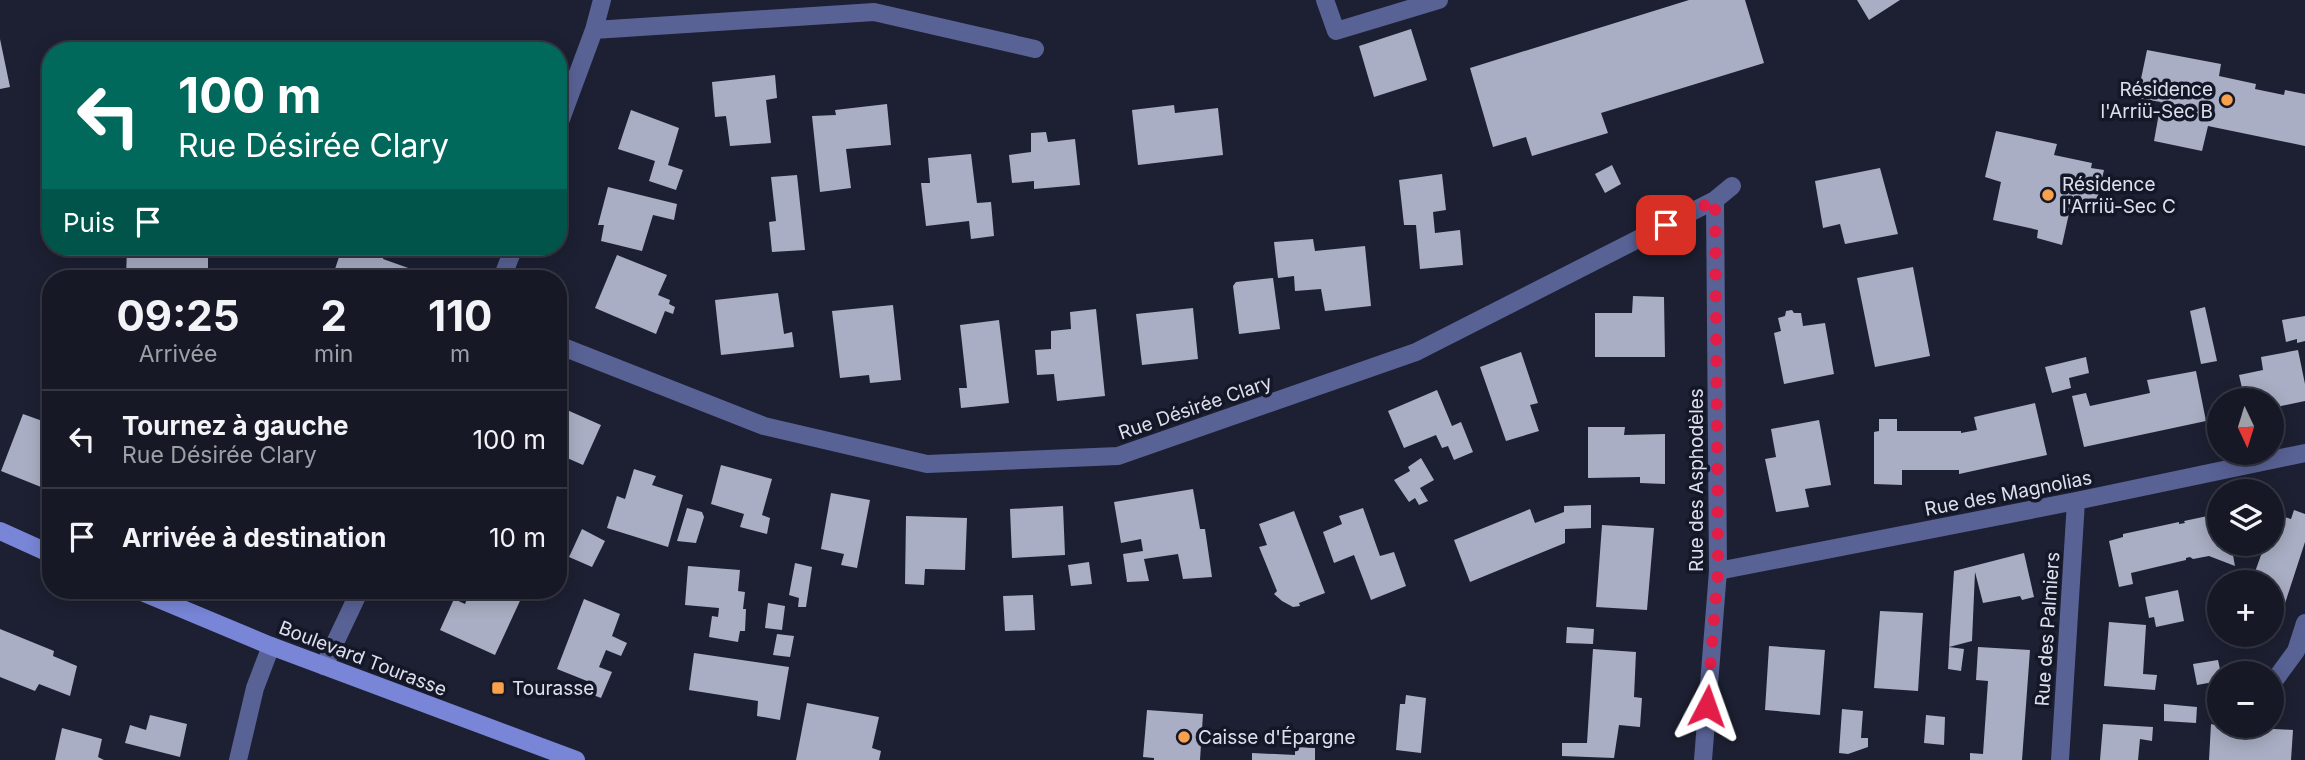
<!DOCTYPE html>
<html lang="fr">
<meta charset="utf-8">
<style>
:root{--surface:#161826;--page:#232532;--text:#f1f3f6;--muted:#9ea0a7;--line:#353743}
body{margin:0;font-family:Inter,sans-serif;background:var(--page);color:var(--text);height:100vh;display:flex;flex-direction:column;font-size:26px;white-space:nowrap}
*{box-sizing:border-box;margin:0}
p{font-size:23px;color:var(--muted)}
.icon{flex:none;width:38px;height:38px;fill:none;stroke:currentColor;stroke-width:2;stroke-linecap:round;stroke-linejoin:round}
.map{position:relative;flex:1;overflow:hidden}
.sheet{position:absolute;left:42px;top:270px;width:525px;height:329px;display:flex;flex-direction:column;background:var(--surface);border-radius:28px;box-shadow:0 4px 18px #0003,0 0 0 2px var(--line)}
.sheet>*{flex:none}
.top-card{position:absolute;left:42px;top:42px;width:525px;height:214px;border-radius:28px;box-shadow:0 4px 18px #0003,0 0 0 2px var(--line);background:#00695c;color:#fff;overflow:hidden}
.needle{width:46px;rotate:176deg}
.tools{position:absolute;left:2207px;top:388px;display:grid;gap:14px}
.tools a{display:grid;place-items:center;width:77px;height:77px;border-radius:50%;background:var(--surface);box-shadow:0 4px 18px #0003,0 0 0 2px var(--line);font-size:35px}
.pin{position:absolute;display:grid;place-items:center;width:60px;height:60px;color:#fff;margin:-30px;border-radius:14px;box-shadow:0 4px 10px #0006}
.me{position:absolute;width:77px;margin:-38px;rotate:4deg;stroke-linejoin:round;filter:drop-shadow(0 0 5px #0008)}
.turn{display:flex;align-items:center;gap:24px;height:147px;padding:0 21px;font-size:32px}
.turn .icon{width:91px;height:91px;stroke-width:2.5}
.turn b{display:block;font-size:49px;line-height:60px}
.then{display:flex;align-items:center;height:66px;padding:0 21px;background:#0003;gap:14px;font-size:26px}
.eta{display:flex;justify-content:space-evenly;align-items:center;height:119px;text-align:center}
.eta b{font-size:42px;font-weight:700;line-height:49px}
ul{padding:0;list-style:none}
li{display:flex;align-items:center;gap:21px;height:98px;padding:0 21px;border-top:2px solid var(--line)}
li div{flex:1}
li b{display:block;font-size:26px}
li em{font-style:normal}
.map>svg:first-child{display:block}
.building{fill:#a9aec4}
.lines{fill:none;stroke-linecap:round;stroke-linejoin:round}
.lane{stroke:#596295;stroke-width:18}
.street{stroke:#596295;stroke-width:18}
.secondary{stroke:#7986d8;stroke-width:18}
.route{stroke:#e11d48;stroke-width:12;stroke-dasharray:0 21.6}
.poi-dot{fill:#f9a04c;stroke:#141727;stroke-width:2.5}
.labels{text-anchor:middle;stroke-width:7;stroke-linejoin:round;paint-order:stroke}
.poi-label{font-size:19px;fill:#dde0ec;stroke:#141727;text-anchor:start}
.street-label{font-size:19px;fill:#dde0ec;stroke:#141727}
</style>
<div class="map">
<svg width="2305" height="760" viewBox="0 0 2305 760">
<rect width="100%" height="100%" fill="#1d2032"/>
<path class="building" d="M1689,0H1745L1764,63L1601,113L1608,133L1532,156L1526,137L1493,147L1470,68Z
M1857,0H1900L1869,20Z
M1411,29L1427,80L1374,97L1359,46Z
M0,39L10,87L0,89Z
M2147,50L2221,64L2219,76L2256,84L2255,89L2284,95L2285,90L2305,94V146L2208,126L2202,151L2154,141L2161,102L2137,98Z
M775,75L777,98L766,100L771,143L730,146L726,116L715,117L712,82Z
M887,104L891,145L846,149L851,188L820,192L812,116L836,115L835,110Z
M1174,105L1175,113L1218,108L1223,155L1138,165L1132,110Z
M631,110L679,128L668,165L683,170L676,190L649,181L655,161L618,149Z
M1996,131L2057,144L2054,155L2092,163L2091,168L2104,170L2094,213L2070,209L2062,245L2037,238L2038,230L1993,220L2001,182L1985,177Z
M1046,132L1048,142L1075,139L1080,185L1034,189V181L1012,183L1009,155L1031,152V133Z
M971,154L977,203L991,202L994,236L971,239L969,221L926,226L921,183H930L928,158Z
M1612,165L1621,184L1605,193L1595,174Z
M1880,168L1898,234L1845,244L1840,224L1823,228L1815,181Z
M1442,174L1446,210L1433,212L1435,233L1460,230L1463,265L1420,269L1416,225H1404L1399,180Z
M797,175L805,250L772,252L769,222L776,221L771,177Z
M608,187L677,204L674,220L653,215L642,251L601,241L604,225H598Z
M1313,239L1315,251L1365,246L1371,306L1325,311L1321,289L1295,291L1294,276L1278,278L1274,242Z
M127,247H208V278L126,277Z
M360,247H386L383,259L428,275L426,278H332L341,251L357,256Z
M617,255L667,275L658,295L670,300L669,304L675,307L673,314L665,311L656,334L595,308Z
M1913,267L1930,356L1875,367L1857,278Z
M1273,278L1280,329L1239,334L1233,286L1236,282Z
M778,293L784,334L792,332L794,347L721,355L715,300Z
M1633,296L1664,297L1665,357H1595V313H1632Z
M893,305L901,380L870,383L869,375L840,378L832,311Z
M2205,307L2217,361L2201,364L2190,311Z
M1193,308L1198,359L1142,365L1136,314Z
M1096,309L1105,396L1057,401L1054,374L1037,375L1035,350L1051,349V331L1071,329L1070,312Z
M1792,310L1794,313H1801L1803,326L1825,323L1834,374L1784,384L1774,333L1781,331L1778,318L1785,316L1786,311Z
M2305,316V341L2297,343V339L2286,342L2282,320Z
M999,320L1009,403L961,408L959,388H967L960,325Z
M2298,350L2305,384V401L2272,408V401H2245L2239,375L2263,370L2261,357Z
M1521,352L1538,403L1530,405L1539,431L1506,441L1480,367Z
M2086,357L2089,373L2069,378L2071,388L2052,393L2045,367Z
M2196,371L2206,421L2084,447L2072,396L2086,393L2090,406L2150,393L2147,380Z
M1437,390L1452,426L1461,422L1473,452L1454,460L1448,446L1442,448L1436,435L1404,448L1388,411Z
M2035,403L2047,455L1959,474V470H1902V485L1874,484V432L1879,431V419H1897V431H1961V433L1977,430L1974,417Z
M558,406L601,425L583,465L558,454Z
M23,414L51,424V491L1,471Z
M1819,420L1831,485L1805,489L1809,507L1776,512L1765,459L1776,457L1771,429Z
M1588,427H1625L1624,435L1665,434V484L1640,483V477L1588,478Z
M1421,458L1434,480L1420,488L1428,501L1419,505L1415,498L1409,502L1394,480L1410,471L1408,467Z
M721,465L772,479L762,515L770,518L767,534L740,527L744,514L711,504Z
M634,469L656,476L652,485L683,495L668,547L607,528L617,496L625,499Z
M1193,489L1200,529H1205L1212,577L1183,579L1178,554L1144,559L1149,581L1127,582L1123,554L1143,551L1141,539L1121,543L1114,502Z
M831,493L870,500L857,568L841,565L844,554L821,549Z
M1591,505V528L1565,529V543L1470,582L1454,540L1530,509L1535,523L1564,512V506Z
M1063,506L1065,555L1012,558L1010,509Z
M687,508L702,512L704,517L696,543L677,541Z
M1363,508L1380,556L1394,552L1406,586L1371,600L1354,555L1334,563L1323,532L1342,524L1339,516Z
M2294,510L2305,514V542L2275,634L2272,632V583H2251L2265,544H2272V513L2291,519Z
M1294,511L1325,593L1299,603L1300,606L1293,607L1282,601L1274,594L1277,591L1259,547L1267,545L1259,524Z
M2217,514L2219,544H2231L2235,566L2209,556L2193,559L2190,557L2186,558V560L2131,573L2133,584L2119,587L2109,541L2123,537V534L2179,522V524L2185,523L2184,521Z
M906,516L967,518L965,570L925,569L924,585L905,584Z
M1602,525L1654,528L1647,610L1596,607Z
M582,529L605,541L592,567L569,557Z
M2024,553L2034,597L2022,600L2020,596L1983,603L1975,572L1972,641L1949,647L1964,649L1961,671L1948,669L1950,631L1954,571Z
M1089,562L1092,584L1071,586L1068,565Z
M795,563L812,567L806,607H798L799,598L789,595Z
M688,566L740,570L738,591L745,592L743,609H746L745,631H740L738,642L709,637L712,616L718,617L719,608L685,605Z
M471,590H525L495,655L440,630L454,599L465,604Z
M2178,590L2184,621L2156,627L2154,617L2149,618L2145,597Z
M1033,595L1035,630L1005,631L1003,596Z
M584,599L620,614L612,636L627,643L621,656L606,650L599,667L612,672L601,698L588,693L592,683L557,669Z
M768,603L785,606L782,630L765,628Z
M1880,611L1923,613L1918,691L1874,688Z
M2109,622L2146,625L2143,674L2157,675L2155,690L2104,686Z
M1567,627L1594,629L1593,644L1566,643Z
M0,629L54,651L53,656L77,666L70,696L39,684L35,691L0,677Z
M777,634L794,636L790,657L773,655Z
M1769,646L1825,650L1820,715L1765,710Z
M1978,647L2030,650L2022,760H1970V753L1983,754L1988,681L1976,680Z
M1593,649L1636,652L1634,697L1642,698L1640,727L1619,725L1614,758L1562,756V743H1587Z
M694,653L789,667L780,720L757,716L758,701L689,690Z
M2218,660L2221,674L2219,681L2197,685L2193,664Z
M1406,695L1426,698L1421,753L1396,750L1400,704H1405Z
M807,703L879,717L872,748L881,751L879,760H796Z
M2164,704L2197,707L2196,723L2164,721Z
M1842,709L1863,711L1861,738H1868V747L1848,754L1839,753Z
M1147,710L1203,714L1200,760H1154V758L1143,757Z
M150,715L187,724L180,757L125,743L130,725L146,730Z
M1926,715L1945,717L1944,745L1924,743Z
M2103,724L2153,727L2152,741L2140,739L2138,760H2100Z
M2211,724L2219,726L2293,730L2291,760H2209Z
M62,728L102,739L98,757L104,760H55Z
M1295,747L1315,748V760H1252V753L1295,755Z"/>
<g class="lines">
<path class="lane" d="M1325,0L1336,31L1439,0"/>
<path class="street" d="M594,30L874,12L1035,49
M558,127L594,30L602,0
M502,278L514,247
M558,345L764,426L927,464L1118,456L1416,352L1715,200L1732,186
M1718,571L2076,501L2305,453
M324,666L360,590
M2274,681L2296,651L2305,623
M238,760L255,688L271,646
M1703,760L1718,571L1715,200
M2060,760L2076,501"/>
<path class="secondary" d="M0,531L51,554
M137,590L271,646L576,760"/>
</g>
<g class="lines">
<path class="route" d="M1666,225L1715,200L1718,571L1707,706"/>
</g>
<g class="poi-dot">
<circle cx="2227" cy="100" r="7"/>
<circle cx="2048" cy="195" r="7"/>
<rect x="491" y="681" width="14" height="14" rx="3.5"/>
<circle cx="1184" cy="737" r="7"/>
</g>
<g class="labels">
<g class="poi-label">
<text x="2213" y="96" text-anchor="end">Résidence<tspan x="2213" dy="22">l'Arriü-Sec B</tspan></text>
<text x="2062" y="191">Résidence<tspan x="2062" dy="22">l'Arriü-Sec C</tspan></text>
<text x="512" y="695">Tourasse</text>
<text x="1198" y="744">Caisse d'Épargne</text>
</g>
<g class="street-label">
<text transform="translate(1195 407) rotate(-19)" y="7">Rue Désirée Clary</text>
<text transform="translate(1696 480) rotate(-90)" y="7">Rue des Asphodèles</text>
<text transform="translate(2008 493) rotate(-11)" y="7">Rue des Magnolias</text>
<text transform="translate(2047 629) rotate(-86)" y="7">Rue des Palmiers</text>
<text transform="translate(363 658) rotate(21)" y="7">Boulevard Tourasse</text>
</g>
</g>
</svg>
<div class="tools">
<a><svg class="needle" viewBox="-14 -14 28 28"><path d="M0-13l5 13h-10z" fill="#e53935"/><path d="M0 13l5-13h-10z" fill="#9ea0a7"/></svg></a>
<a><svg class="icon" aria-label="layers" viewBox="0 0 24 24"><path d="M12 4l9 5-9 5-9-5zM3 14l9 5 9-5"/></svg></a>
<a>+</a>
<a>−</a>
</div>
<div class="pin" style="left:1666px;top:225px;background:#d93025"><svg class="icon" aria-label="arrive" viewBox="0 0 24 24"><path d="M6 21V4h12l-3 4 3 4H6"/></svg></div>
<svg class="me" style="left:1707px;top:706px" viewBox="-20 -20 40 40"><path d="M0-17L14 15 0 8-14 15z" fill="#e11d48" stroke="#fff" stroke-width="4"/></svg>
<div class="top-card">
<div class="turn"><svg class="icon" aria-label="left" viewBox="0 0 24 24"><path d="M17 20v-9H6M10 6l-5 5 5 5"/></svg><div><b>100 m</b>Rue Désirée Clary</div></div>
<div class="then">Puis<svg class="icon" aria-label="arrive" viewBox="0 0 24 24"><path d="M6 21V4h12l-3 4 3 4H6"/></svg></div>
</div>
<section class="sheet">
<div class="eta">
<div><b>09:25</b><p>Arrivée</p></div>
<div><b>2</b><p>min</p></div>
<div><b>110</b><p>m</p></div>
</div>
<ul>
<li><svg class="icon" aria-label="left" viewBox="0 0 24 24"><path d="M17 20v-9H6M10 6l-5 5 5 5"/></svg><div><b>Tournez à gauche</b><p>Rue Désirée Clary</p></div><em>100 m</em></li>
<li><svg class="icon" aria-label="arrive" viewBox="0 0 24 24"><path d="M6 21V4h12l-3 4 3 4H6"/></svg><div><b>Arrivée à destination</b></div><em>10 m</em></li>
</ul>
</section>
</div>
